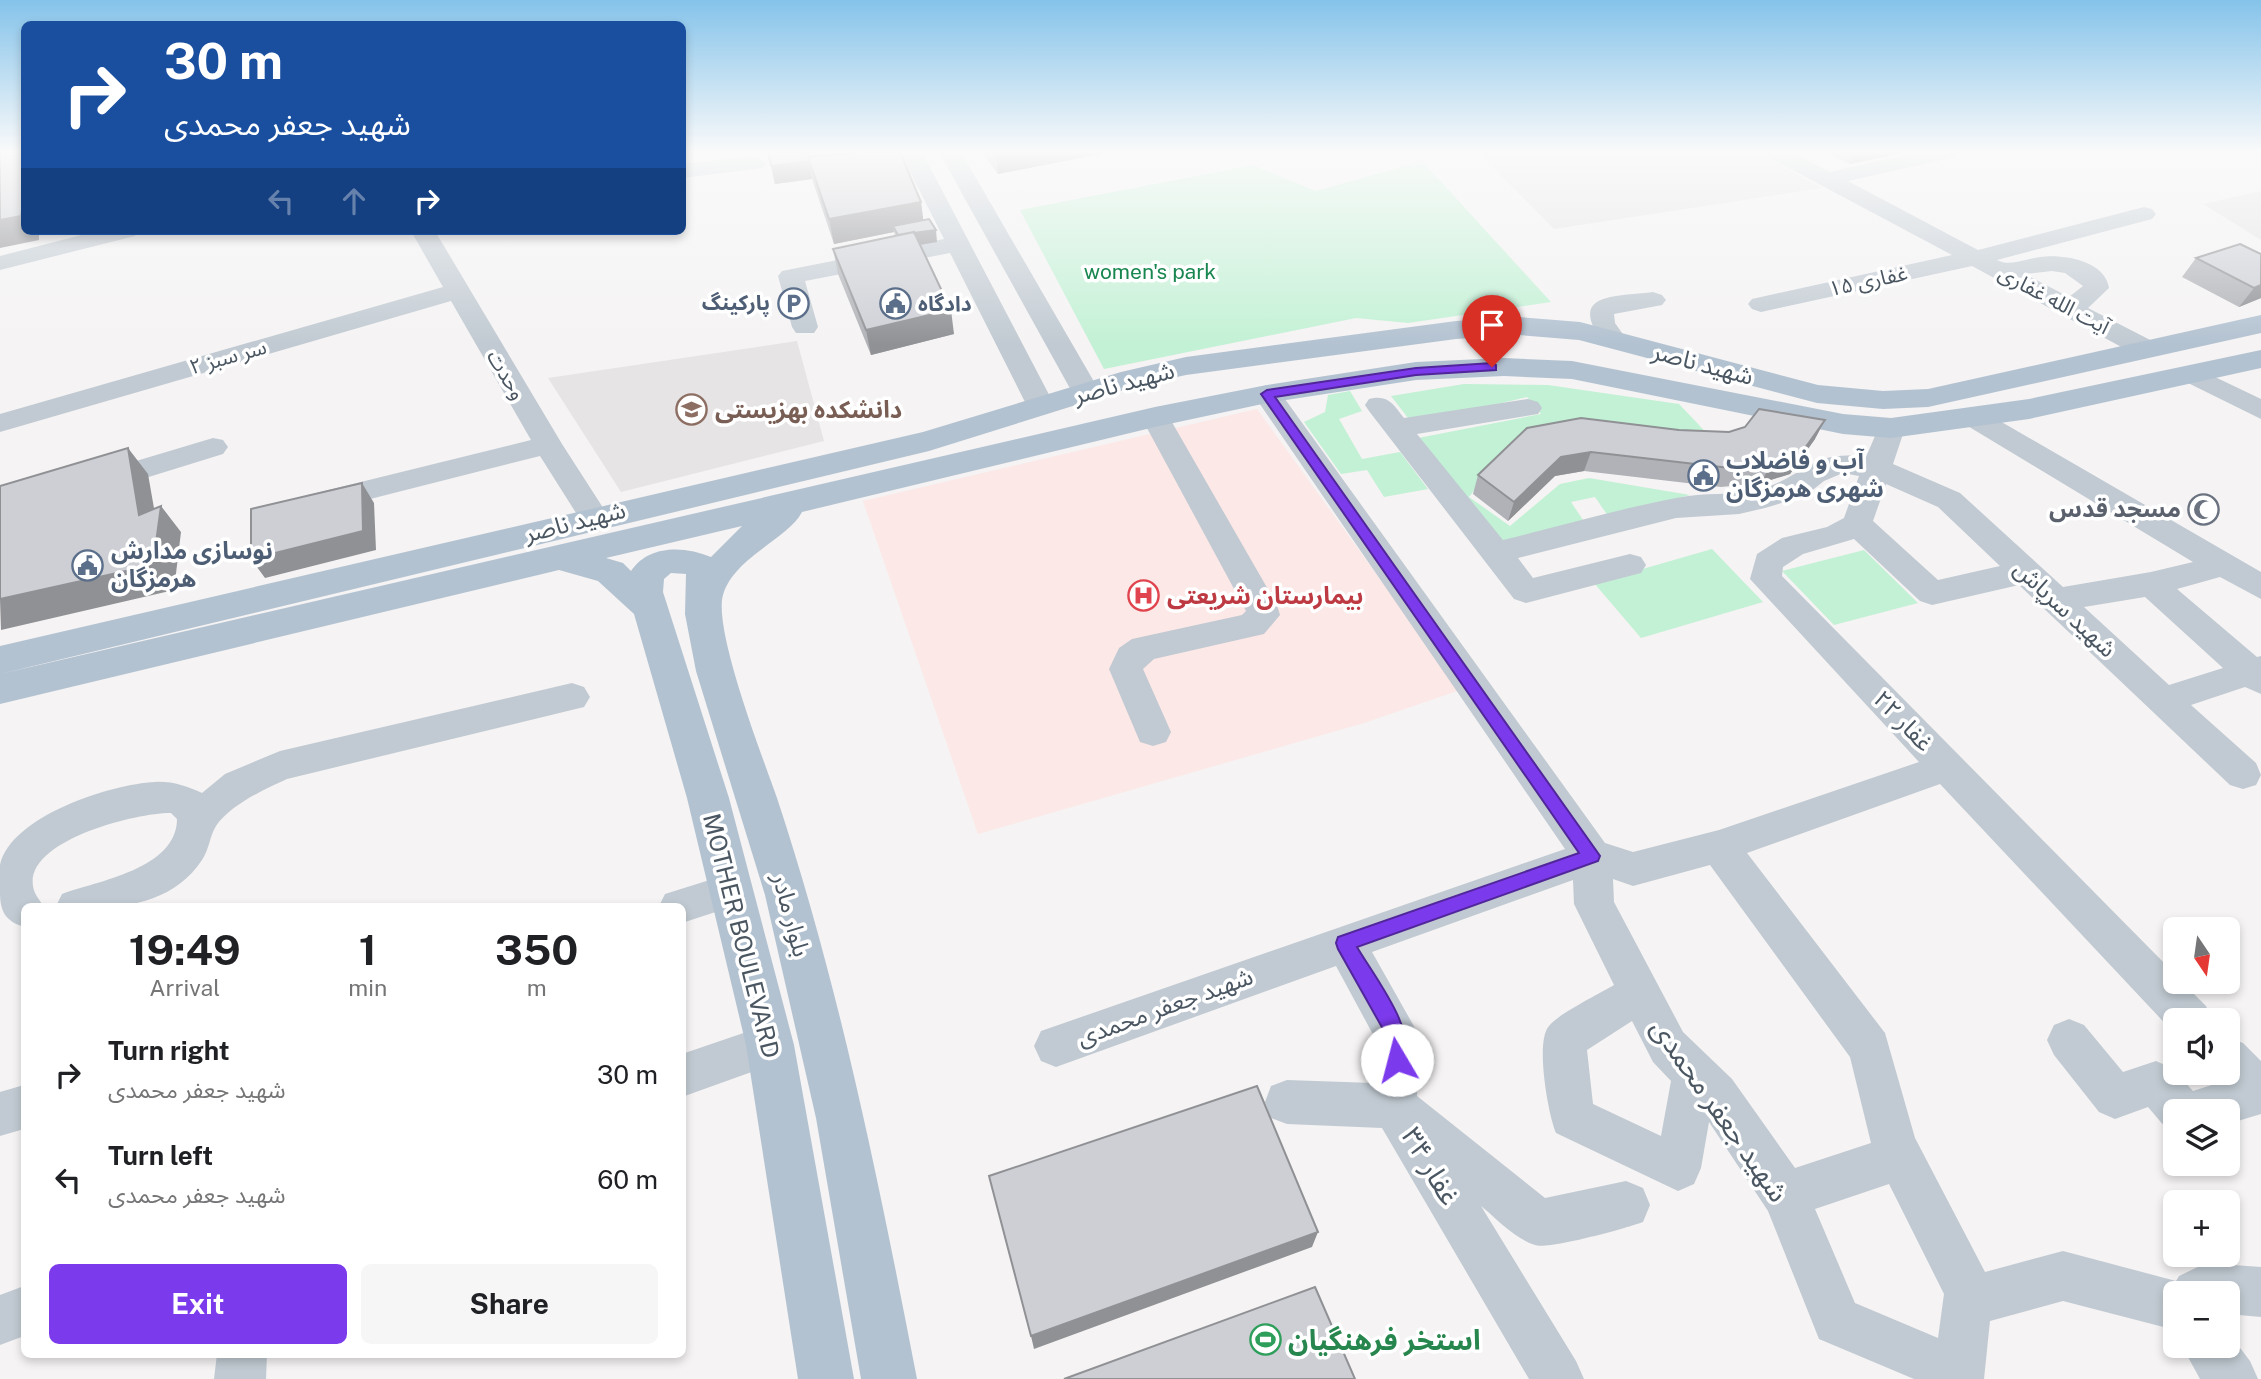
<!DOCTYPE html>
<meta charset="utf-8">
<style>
:root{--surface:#fff;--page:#f6f6f6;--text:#202124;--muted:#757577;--accent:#7c3aed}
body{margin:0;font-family:"Public Sans","Noto Sans Arabic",sans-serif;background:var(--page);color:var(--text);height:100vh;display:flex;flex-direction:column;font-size:26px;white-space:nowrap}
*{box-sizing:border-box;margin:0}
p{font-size:23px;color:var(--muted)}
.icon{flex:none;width:38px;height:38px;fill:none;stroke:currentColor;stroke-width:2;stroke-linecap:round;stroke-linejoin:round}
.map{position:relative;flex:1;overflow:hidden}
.panel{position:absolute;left:21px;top:903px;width:665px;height:455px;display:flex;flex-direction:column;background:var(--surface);border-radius:10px;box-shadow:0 4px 10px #0003}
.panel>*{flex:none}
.guide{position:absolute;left:21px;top:21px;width:665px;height:214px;border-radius:10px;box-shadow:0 4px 10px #0003;background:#1a4fa0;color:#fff;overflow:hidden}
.needle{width:46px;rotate:167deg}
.controls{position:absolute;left:2163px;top:917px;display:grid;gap:14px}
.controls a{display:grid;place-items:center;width:77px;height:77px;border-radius:10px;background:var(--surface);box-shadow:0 4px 10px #0003;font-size:35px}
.pin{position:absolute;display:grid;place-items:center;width:60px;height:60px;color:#fff;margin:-72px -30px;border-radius:50% 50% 50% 0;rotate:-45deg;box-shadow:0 0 7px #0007}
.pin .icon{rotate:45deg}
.me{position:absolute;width:77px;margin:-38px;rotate:352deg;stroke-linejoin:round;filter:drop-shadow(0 0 5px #0008)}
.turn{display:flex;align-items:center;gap:24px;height:147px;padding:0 28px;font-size:32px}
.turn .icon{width:91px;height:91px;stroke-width:2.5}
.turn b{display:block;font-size:49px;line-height:60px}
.lanes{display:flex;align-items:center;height:66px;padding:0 28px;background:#0003;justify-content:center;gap:35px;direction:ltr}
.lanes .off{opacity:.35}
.eta{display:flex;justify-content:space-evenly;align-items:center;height:119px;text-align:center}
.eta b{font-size:42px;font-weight:700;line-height:49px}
.cta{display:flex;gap:14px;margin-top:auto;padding:14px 28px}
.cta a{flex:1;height:80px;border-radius:10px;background:var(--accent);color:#fff;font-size:28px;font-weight:700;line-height:80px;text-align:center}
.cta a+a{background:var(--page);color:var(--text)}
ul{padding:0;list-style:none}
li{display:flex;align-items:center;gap:21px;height:105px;padding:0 28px}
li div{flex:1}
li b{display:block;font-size:26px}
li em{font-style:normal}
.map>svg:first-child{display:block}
.education{fill:#e6e4e5}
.medical{fill:#fce8e6}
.green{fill:#c3f1d5}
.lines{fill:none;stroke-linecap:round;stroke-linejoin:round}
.minor{fill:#c1cad2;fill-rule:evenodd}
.major{fill:#b3c2d1;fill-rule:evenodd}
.wall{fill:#b0b2b7}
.shaded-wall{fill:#909195}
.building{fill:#cdcfd5;stroke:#909195;stroke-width:2}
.route{fill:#7c3aed;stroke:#51269a;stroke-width:2}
.labels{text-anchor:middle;stroke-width:7;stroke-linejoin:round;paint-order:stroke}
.far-park-label{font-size:21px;fill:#17864f;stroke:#fff}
.far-street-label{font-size:21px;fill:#4a5661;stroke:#fff}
.far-service-label{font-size:21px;font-weight:bold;fill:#4e5e75;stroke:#fff;text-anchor:end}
.street-label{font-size:24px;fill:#4a5661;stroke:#fff}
.education-label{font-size:24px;font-weight:bold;fill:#785e54;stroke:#fff;text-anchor:start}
.service-label{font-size:24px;font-weight:bold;fill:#4e5e75;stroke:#fff;text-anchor:start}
.worship-label{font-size:24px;font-weight:bold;fill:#5b616d;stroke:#fff;text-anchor:end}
.health-label{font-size:24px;font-weight:bold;fill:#be3a42;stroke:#fff;text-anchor:start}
.near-street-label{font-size:28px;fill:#4a5661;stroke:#fff}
.near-leisure-label{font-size:28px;font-weight:bold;fill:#27864d;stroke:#fff;text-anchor:start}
</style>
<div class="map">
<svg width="2261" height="1379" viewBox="0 0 2261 1379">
<rect width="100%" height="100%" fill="#f5f3f3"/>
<path class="education" d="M1478,152H1758L1822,188L1554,229Z
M2261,191V240L2203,204Z
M797,341L824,441L621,492L548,378Z"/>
<path class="medical" d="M1257,409L1460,690L1364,723L978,834L863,501Z"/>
<path class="green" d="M1422,161L1551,302L1408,323L1356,318L1104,369L1020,210L1253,165L1316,191Z
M1464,384L1548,385L1679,404L1719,446L1566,431L1510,444L1469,497L1510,526L1560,484L1589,478L1690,495L1608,516L1595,497L1571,502L1585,523L1497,546L1413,439L1541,414L1527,397L1456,414L1408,418L1391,396Z
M1350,391L1362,411L1339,419L1362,459L1400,452L1428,489L1384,497L1367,470L1341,474L1304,422L1325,412L1328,395Z
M1712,549L1763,602L1641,638L1594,583Z
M1864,550L1918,603L1834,625L1782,571Z"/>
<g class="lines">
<path class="minor" d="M900,152H922L1055,406L1051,412L1041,415L1031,412L1027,406L950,253L805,281L818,327L814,333H796L792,327L778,276L782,271L944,239Z
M939,152H961L1100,392L1096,398L1086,401L1076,398L1072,392Z
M1765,152H1792L1830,172L1919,152H1958L1955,157L1848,181L1978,250L2144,207L2152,209L2156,214L2152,219L1997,260C2010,267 2025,259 2040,257C2062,254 2105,260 2109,288L2088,308L2158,344L2161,350L2158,356H2138L1972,266L1761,312L1752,309L1748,304L1752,299L1952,255L1768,157ZM2052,271L2065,273L2083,286L2069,297L2025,274Z
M755,156L766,163L763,168L682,178V164Z
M97,231H138L135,236L0,270V256Z
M411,231H435L562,444L609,517L605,524L594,527L583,524L540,456L319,512L308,509L304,502L308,495L531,440L451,301L0,432V414L443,287Z
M1653,292L1662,295L1666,300L1662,305L1614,314L1615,323L1627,340L1623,346H1605C1566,293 1611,297 1653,292Z
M2192,366L2261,399V419L2182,380L2178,374L2182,368Z
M1267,385L1277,388L1605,843L1633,852L1719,830L1919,762L1750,579L1757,554L1782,538L1827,527L1844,518L1859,476L1843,473L1824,481L1805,496L1765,508L1739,514L1676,518L1518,558L1533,578L1630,554L1641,557L1646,565L1641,573L1526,603L1514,599L1369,411L1365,405L1369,399C1388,394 1393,404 1404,418L1528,399L1538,402L1542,408L1538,414L1417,434L1503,540C1560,526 1618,509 1676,498C1704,492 1733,496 1761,489C1806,476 1811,449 1866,457L1881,422L1891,419L1901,422L1905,428L1893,464L1960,493L2063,587L2151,572L2193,562L1966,425L1962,419L1966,413L1976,410L1986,413L2261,572V599L2220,577L2177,589L2257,657L2261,656V694L2245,687L2191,705L2256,763L2261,775L2256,785L2243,789L2230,785L2019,585L1932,605L1920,601L1854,539L1803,554L1783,567L1782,576L2175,974V982H2182L2206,1006L2212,1020H2175V1034L1940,784L1747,853L1885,1033L1915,1138L1985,1272L2063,1251L2176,1281L2179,1276L2206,1263L2261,1267V1317L2228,1314V1293H2175V1330L2063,1301L1990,1321L1984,1379H1914L1819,1339L1768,1211L1709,1122L1701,1168L1694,1184L1678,1191L1556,1133C1548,1114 1535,1041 1549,1026C1558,1014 1599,994 1614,985L1574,904L1573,880L1372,952L1420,1037L1417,1096L1545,1198L1626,1181L1643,1188L1650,1205L1643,1222C1627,1228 1548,1250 1535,1245C1514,1238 1498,1220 1481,1206L1576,1361L1584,1379H1529L1382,1128L1287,1124L1271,1118L1265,1102L1271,1086L1287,1080L1373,1083L1376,1040L1336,966L1056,1067L1041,1061L1034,1046L1041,1031L1565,849L1253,394L1257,388ZM1886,484L1938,507L2000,566L1938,580L1873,521ZM2145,597L2223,668L2169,685L2084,607ZM1710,865L1850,1057L1871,1143L1795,1168L1732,1079L1683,1032L1614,902L1613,879L1633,886ZM1632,1021L1653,1062L1671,1081L1661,1136L1593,1104L1587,1050ZM1889,1184L1944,1294L1938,1338L1855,1303L1815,1209Z
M1155,408L1165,411L1169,417L1277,605L1280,615L1264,634L1154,659L1143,669L1171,732L1166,742L1153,746L1140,742L1109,669L1119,648L1132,639L1242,615L1246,611L1141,417L1145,411Z
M213,438L223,440L228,447L223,454L97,493L86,490L82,483L86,476Z
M572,683L584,687L590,697L584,707L287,779C265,789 230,805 216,826C210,835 209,850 202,860C170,909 107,911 56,906L62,894C97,881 177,869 177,819L171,813C139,812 14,842 35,893C37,897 41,902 43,906H24V927C5,921 0,911 0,892C0,883 0,873 0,865C11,816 111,784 155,782C172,781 186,786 202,793L225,774L280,751Z
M732,873L746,878L752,890L746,902L682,923V906H659L665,894Z
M2069,1019L2084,1025L2123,1072L2156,1061L2172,1068L2193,1091L2221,1082L2212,1073H2228V1037L2243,1043L2261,1061V1114L2228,1124V1111H2175V1131L2165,1127L2148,1107L2115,1119L2099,1112L2054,1055L2047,1040L2054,1025Z
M770,1024L785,1030L792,1045L785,1060L682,1097V1054Z
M24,1085V1129L0,1136V1092Z
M24,1286V1336L0,1345V1295Z
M2228,1332L2250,1361L2258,1379H2200L2182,1346H2228Z
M217,1354H267L266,1379H214Z"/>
<path class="major" d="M2261,315V333L1928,407L1883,409L1817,403L1579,340L1519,335L1456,339L1186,375L1140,385L929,451L0,674V646L923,432L1121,372L1186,357L1456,321L1519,317L1580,322L1818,385L1883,391L1928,389Z
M2261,350V368L2029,419L1891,438L1843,434L1572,379L1504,376L1416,380L1267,403L1155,427L802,512C788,539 734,557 723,595C713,630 763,758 777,798C840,988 879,1183 917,1379H861L816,1118L765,895L696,671L685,614L686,574L671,573L664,579L663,592L729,798L794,1045L854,1379H798L746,1045L687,798L634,614L598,581L559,570L0,704V674L1155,407L1267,385L1416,362L1504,358L1572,361L1843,414L1891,418L2029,399ZM742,526L711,557C685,546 649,544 631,571L623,563L606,558Z"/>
</g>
<path class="wall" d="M768,152H900L921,202L923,220L937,242L920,245L954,334L871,355L838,274L833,249L895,236L894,232L834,244L812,179L775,184Z
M982,152H1110L998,174Z
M1826,152H1908L1850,164Z
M2261,254V298L2239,307L2182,277L2196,258Z
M1679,430L1729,432L1815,439L1790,474L1761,483L1721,487L1584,471L1555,476L1508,521L1473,494L1478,475Z"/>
<path class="shaded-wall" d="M996,152H1110L998,174Z
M1855,152H1908L1850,164Z
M809,161L812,179L775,184L771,166Z
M921,202L924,226H893L894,232L834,244L829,219Z
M24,209V231H53L39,234V240L0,248V220Z
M936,230L937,242L901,248L899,236Z
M2261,285V298L2239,307L2254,288Z
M951,310L954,334L871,355L866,330Z
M1825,420L1815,439L1790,474L1761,483L1771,464Z
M128,448L148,474L158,531L161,506L181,532L174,590L1,630L0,599L139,515Z
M1591,452L1584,471L1555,476L1508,521L1514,502L1561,457Z
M362,483L374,503L376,550L265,578L251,559Z
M1318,1232L1312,1247L1034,1349L1031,1336Z"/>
<path class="building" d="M0,152H24V209L22,210L21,216L0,220Z
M768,152H863L808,157L809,161L771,166Z
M863,152H900L921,202L829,219L808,157Z
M929,219L936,230L914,233V232L898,235L893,226Z
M914,232L951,310L866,330L833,249Z
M2240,244L2261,254V285L2254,288L2196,258Z
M1759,409L1825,420L1800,455L1771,464L1730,468L1591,452L1561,457L1514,502L1478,475L1527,428L1581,418L1679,430L1729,432L1745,427Z
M128,448L139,515L161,506L153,565L0,599V486Z
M362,483L363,531L251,559V509Z
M1257,1086L1318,1232L1031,1336L989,1176Z
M1315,1287L1355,1379H1064Z"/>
<linearGradient id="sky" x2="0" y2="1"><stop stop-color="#85c3ea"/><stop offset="0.44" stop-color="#fafafa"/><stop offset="1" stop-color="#fafafa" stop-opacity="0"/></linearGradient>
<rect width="2261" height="345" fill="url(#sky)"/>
<path class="route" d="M1492,363L1496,365V370L1416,375L1275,397L1600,856L1598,861L1357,947C1375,978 1419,1032 1404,1067L1397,1069L1390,1067L1387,1060L1388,1038L1338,949L1336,943L1338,937L1579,853L1261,394L1267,390L1416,368Z"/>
<defs>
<symbol id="parking-ring" viewBox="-11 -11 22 22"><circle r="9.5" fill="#fff" stroke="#5c6f8a" stroke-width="1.5"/><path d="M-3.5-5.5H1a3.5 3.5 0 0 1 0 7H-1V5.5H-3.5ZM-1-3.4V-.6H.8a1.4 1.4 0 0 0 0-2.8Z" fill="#5c6f8a"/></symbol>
<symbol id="civic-ring" viewBox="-11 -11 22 22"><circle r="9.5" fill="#fff" stroke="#5c6f8a" stroke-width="1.5"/><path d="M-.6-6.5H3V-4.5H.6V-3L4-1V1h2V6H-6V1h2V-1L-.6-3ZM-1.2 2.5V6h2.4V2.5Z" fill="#5c6f8a"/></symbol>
<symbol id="university-ring" viewBox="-11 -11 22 22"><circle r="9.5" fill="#fff" stroke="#8d6e63" stroke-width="1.5"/><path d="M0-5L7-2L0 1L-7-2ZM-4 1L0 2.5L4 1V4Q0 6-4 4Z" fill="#8d6e63"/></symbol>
<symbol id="mosque-ring" viewBox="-11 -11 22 22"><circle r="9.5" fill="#fff" stroke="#6b7280" stroke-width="1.5"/><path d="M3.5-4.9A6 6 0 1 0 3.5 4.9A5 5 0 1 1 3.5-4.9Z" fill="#6b7280"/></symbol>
<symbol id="hospital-ring" viewBox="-11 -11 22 22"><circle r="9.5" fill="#fff" stroke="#e0444e" stroke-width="1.5"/><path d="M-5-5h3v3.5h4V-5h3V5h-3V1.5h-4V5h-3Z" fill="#e0444e"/></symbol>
<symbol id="stadium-ring" viewBox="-11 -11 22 22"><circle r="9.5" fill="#fff" stroke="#2e9e5b" stroke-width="1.5"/><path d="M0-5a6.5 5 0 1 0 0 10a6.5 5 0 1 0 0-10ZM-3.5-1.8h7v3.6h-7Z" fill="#2e9e5b"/></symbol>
</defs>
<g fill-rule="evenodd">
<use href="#parking-ring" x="776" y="286" width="35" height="35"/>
<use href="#civic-ring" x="878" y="286" width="35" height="35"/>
<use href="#university-ring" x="674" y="392" width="35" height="35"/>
<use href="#civic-ring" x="1686" y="458" width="35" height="35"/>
<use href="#mosque-ring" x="2186" y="492" width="35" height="35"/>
<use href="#civic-ring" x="70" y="548" width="35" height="35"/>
<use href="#hospital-ring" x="1126" y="578" width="35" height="35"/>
<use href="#stadium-ring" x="1248" y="1322" width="35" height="35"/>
</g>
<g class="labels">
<g class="far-park-label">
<text x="1150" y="279">women's park</text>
</g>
<g class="far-street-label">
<text transform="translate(1868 281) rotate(-12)" y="7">غفاری ۱۵</text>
<text transform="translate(2054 300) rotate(28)" y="7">آیت الله غفاری</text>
<text transform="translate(228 357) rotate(-16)" y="7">سر سبز ۲</text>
<text transform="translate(506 375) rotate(59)" y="7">وحدت</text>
</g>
<g class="far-service-label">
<text x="770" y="310">پارکینگ</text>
<text x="918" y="311" text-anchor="start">دادگاه</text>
</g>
<g class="street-label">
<text transform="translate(1703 364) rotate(15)" y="8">شهید ناصر</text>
<text transform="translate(1124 383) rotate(-15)" y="8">شهید ناصر</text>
<text transform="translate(575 522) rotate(-14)" y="8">شهید ناصر</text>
<text transform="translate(2065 609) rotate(43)" y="8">شهید سرپاش</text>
<text transform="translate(1903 721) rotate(46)" y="8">غفار ۲۲</text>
<text transform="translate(791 915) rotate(75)" y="8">بلوار مادر</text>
<text transform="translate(741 936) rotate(76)" y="8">MOTHER BOULEVARD</text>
<text transform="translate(1165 1007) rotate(-20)" y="8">شهید جعفر محمدی</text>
</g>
<g class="education-label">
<text x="715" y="418">دانشکده بهزیستی</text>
</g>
<g class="service-label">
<text x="1726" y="469">آب و فاضلاب<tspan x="1726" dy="28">شهری هرمزگان</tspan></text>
<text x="111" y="559">نوسازی مدارش<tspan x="111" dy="28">هرمزگان</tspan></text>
</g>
<g class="worship-label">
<text x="2181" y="517">مسجد قدس</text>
</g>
<g class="health-label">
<text x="1167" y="604">بیمارستان شریعتی</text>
</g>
<g class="near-street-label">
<text transform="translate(1720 1110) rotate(55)" y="10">شهید جعفر محمدی</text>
<text transform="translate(1431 1166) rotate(59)" y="10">غفار ۳۴</text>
</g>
<g class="near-leisure-label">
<text x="1288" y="1350">استخر فرهنگیان</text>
</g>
</g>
</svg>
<div class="controls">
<a><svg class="needle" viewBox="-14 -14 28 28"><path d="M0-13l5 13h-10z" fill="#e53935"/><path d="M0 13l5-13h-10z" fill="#757577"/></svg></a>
<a><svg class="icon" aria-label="sound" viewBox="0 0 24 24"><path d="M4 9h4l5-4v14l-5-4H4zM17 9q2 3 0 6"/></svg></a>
<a><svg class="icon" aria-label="layers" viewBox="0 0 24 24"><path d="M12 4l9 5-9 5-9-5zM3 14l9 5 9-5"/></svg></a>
<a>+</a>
<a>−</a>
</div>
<div class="pin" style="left:1492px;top:367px;background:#d93025"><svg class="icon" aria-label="arrive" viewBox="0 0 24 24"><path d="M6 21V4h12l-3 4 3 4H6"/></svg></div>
<svg class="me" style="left:1397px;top:1060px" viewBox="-20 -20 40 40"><circle r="19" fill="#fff"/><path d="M0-13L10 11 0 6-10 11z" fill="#7c3aed"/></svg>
<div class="guide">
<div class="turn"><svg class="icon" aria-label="right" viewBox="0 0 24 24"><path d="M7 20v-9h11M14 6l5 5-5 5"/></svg><div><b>30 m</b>شهید جعفر محمدی</div></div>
<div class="lanes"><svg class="icon off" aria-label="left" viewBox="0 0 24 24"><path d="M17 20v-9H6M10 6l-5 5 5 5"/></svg><svg class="icon off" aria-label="ahead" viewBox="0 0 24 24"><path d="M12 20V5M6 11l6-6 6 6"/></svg><svg class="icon" aria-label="right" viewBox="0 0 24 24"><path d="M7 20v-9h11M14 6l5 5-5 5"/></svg></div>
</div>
<section class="panel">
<div class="eta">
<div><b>19:49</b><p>Arrival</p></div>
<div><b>1</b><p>min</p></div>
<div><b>350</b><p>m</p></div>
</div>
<ul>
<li><svg class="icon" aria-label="right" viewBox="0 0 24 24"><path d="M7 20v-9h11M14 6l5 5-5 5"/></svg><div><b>Turn right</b><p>شهید جعفر محمدی</p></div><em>30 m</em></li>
<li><svg class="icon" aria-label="left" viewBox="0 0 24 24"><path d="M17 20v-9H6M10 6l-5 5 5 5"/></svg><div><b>Turn left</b><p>شهید جعفر محمدی</p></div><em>60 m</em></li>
</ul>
<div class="cta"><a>Exit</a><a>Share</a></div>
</section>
</div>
